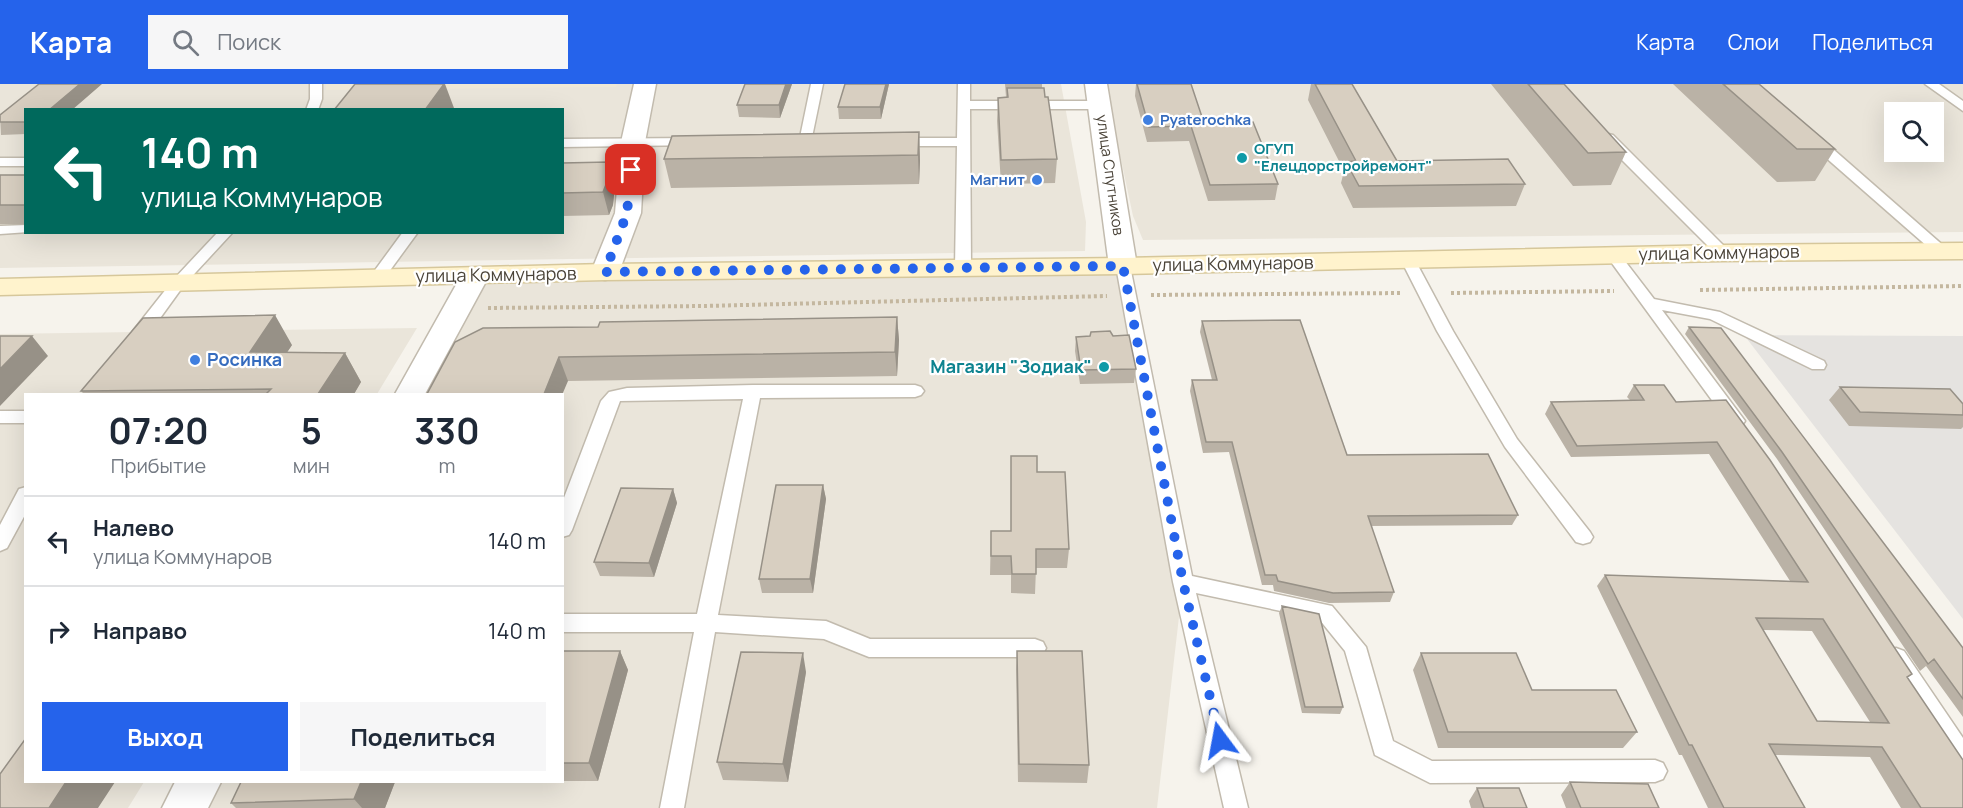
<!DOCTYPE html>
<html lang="ru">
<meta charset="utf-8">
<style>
:root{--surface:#fff;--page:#f6f6f7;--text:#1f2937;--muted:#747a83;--line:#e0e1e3;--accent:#2563eb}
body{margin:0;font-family:Manrope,sans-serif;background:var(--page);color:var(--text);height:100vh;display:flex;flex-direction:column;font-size:22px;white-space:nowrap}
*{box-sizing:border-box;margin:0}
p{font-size:20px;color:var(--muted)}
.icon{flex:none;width:33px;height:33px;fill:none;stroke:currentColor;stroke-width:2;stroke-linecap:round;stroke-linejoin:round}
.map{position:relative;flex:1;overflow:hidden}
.panel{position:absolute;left:24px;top:309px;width:540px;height:390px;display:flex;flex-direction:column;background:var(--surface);border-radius:0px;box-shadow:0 6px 24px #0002}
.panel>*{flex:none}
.banner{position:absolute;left:24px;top:24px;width:540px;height:126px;border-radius:0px;box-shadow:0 6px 24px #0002;background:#00695c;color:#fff;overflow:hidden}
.controls{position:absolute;left:1884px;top:18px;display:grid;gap:12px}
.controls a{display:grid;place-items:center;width:60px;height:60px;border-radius:0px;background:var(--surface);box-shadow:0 6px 24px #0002;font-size:30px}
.pin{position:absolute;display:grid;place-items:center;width:51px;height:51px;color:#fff;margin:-26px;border-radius:12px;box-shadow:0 3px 9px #0006}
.me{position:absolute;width:66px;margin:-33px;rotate:347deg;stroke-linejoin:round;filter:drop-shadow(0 0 4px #0008)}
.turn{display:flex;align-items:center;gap:21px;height:126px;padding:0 18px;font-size:27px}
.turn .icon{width:78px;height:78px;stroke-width:2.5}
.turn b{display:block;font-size:42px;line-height:51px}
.eta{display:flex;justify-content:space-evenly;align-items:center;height:102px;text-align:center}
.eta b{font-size:36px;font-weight:700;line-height:42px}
.primary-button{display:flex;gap:12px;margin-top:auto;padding:12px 18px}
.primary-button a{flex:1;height:69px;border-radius:0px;background:var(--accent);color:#fff;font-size:24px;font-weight:700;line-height:69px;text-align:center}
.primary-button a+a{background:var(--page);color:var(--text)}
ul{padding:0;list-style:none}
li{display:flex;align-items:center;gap:18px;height:90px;padding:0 18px;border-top:2px solid var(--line)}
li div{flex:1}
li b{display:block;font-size:22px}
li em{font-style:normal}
header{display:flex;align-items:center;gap:36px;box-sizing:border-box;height:84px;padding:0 30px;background:var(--accent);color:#fff}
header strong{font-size:28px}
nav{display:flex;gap:33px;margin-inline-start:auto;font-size:21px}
.search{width:420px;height:54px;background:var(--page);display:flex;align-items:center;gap:15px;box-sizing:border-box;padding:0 21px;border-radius:0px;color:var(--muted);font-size:22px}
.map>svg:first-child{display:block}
.residential{fill:#eae5da;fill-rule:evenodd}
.education{fill:#efe8d6}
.parking{fill:#e5e3e0}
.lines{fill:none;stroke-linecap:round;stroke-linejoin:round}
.service-casing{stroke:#c2bbae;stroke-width:3}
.minor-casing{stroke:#c2bbae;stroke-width:3}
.tertiary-casing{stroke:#c2bbae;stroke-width:3}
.secondary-casing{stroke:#d6c79b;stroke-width:3}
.path{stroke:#c4b79f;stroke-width:4;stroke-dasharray:3 3;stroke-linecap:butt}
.service{fill:#fff;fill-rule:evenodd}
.minor{fill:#fff;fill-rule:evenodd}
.tertiary{fill:#fff;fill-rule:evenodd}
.secondary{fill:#fff3cd;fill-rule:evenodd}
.wall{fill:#bab2a6;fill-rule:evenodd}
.shaded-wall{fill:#979187}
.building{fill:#d8cfc1;stroke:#979187;stroke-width:1.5;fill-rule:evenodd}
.route{stroke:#2563eb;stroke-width:10;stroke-dasharray:0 18}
.shop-dot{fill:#3f7fe0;stroke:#fff;stroke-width:2}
.culture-dot{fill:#0f9aa8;stroke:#fff;stroke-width:2}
.labels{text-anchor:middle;stroke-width:4.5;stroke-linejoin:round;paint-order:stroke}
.far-shop-label{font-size:15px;font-weight:bold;fill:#366cbe;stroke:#fff;text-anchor:start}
.far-culture-label{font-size:15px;font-weight:bold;fill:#0d838f;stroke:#fff;text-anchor:start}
.far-street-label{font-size:15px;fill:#4b4439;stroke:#fff}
.street-label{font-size:18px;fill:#4b4439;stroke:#fff}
.shop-label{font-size:18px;font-weight:bold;fill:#366cbe;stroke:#fff;text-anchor:start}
.culture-label{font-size:18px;font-weight:bold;fill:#0d838f;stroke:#fff;text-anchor:end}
</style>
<header>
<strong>Карта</strong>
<div class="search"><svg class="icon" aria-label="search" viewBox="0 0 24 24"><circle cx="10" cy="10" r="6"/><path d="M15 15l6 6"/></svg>Поиск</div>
<nav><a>Карта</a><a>Слои</a><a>Поделиться</a></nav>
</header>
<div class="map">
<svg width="1963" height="724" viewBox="0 0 1963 724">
<rect width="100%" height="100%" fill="#f6f3ec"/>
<path class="residential" d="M0,0H1061L1086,138L1085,167L0,184ZM26,26H562V148H26Z
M1105,0H1963V148L1143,156L1133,132ZM1894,28H1934V68H1894Z
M1123,182L1183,498L1157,724H184L199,698H562V310H410L475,192Z
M417,244L377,310H26V698H144L128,724H0V250Z"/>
<path class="education" d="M326,0H617L616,3H596L326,6Z"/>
<path class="parking" d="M1744,251L1963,252V535Z"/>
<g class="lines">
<defs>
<path id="service" d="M310,0H322V15L318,26H306L310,15Z
M811,0H823L811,58L805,62L799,58Z
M958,0H970V17H1099L1105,21L1099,25H970L971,184L963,189L955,184L957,62H895L889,58L895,54H957Z
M1925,0H1939L1963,17V27Z
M1608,50L1613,51L1728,166L1730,169L1728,172H1718L1603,57L1602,54L1603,51Z
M1813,51L1818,52L1946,164L1948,167L1946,170H1936L1808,58L1807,55Z
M694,54L699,55L700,58L699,61L562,63V55Z
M0,74H26V82H0Z
M631,82L638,86L636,89L562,92V84Z
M26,141V148H29L0,150V142Z
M218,148H233L184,201L145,255H133L131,251L133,247L174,195Z
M403,148H418L383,196H373L370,193Z
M1613,167L1618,168L1654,215L1720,228L1824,277L1826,281L1824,285H1812L1710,235L1662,226L1745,337L1742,341H1730L1606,171Z
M1408,172L1415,176L1453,247L1517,355L1590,448L1593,453L1590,458L1583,460L1576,458L1505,363L1437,247L1401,176Z
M1123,178L1130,182L1192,492L1332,522L1366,563L1393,657L1432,677L1655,676L1663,679L1667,687L1663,695L1655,698L1430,699L1375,671L1345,567L1319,535L1196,509L1248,724H1224L1173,498L1116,182Z
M753,301H915L921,303L924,307L921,311L915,313L760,314L718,531L826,537L870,555H1035L1043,558L1046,564L1043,570L1035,573H869L824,555L715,548L684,724H660L694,548H562V530H697L743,315L620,317L572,446L569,451L562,453V419L601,317L609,308L627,304Z
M0,327H26V339H0Z
M26,403V429L7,464L0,467V441L19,405Z
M1896,564L1904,567L1963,654V685L1955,681L1888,579L1885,573L1888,567Z"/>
<path id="minor" d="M634,0H656L645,58L641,129L619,188L615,194L605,196L595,194L591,188L615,129L621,58Z"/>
<path id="tertiary" d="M1085,0H1107L1137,182L1133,188L1123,190L1113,188L1109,182Z
M475,184L485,186L489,192L425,310H395L461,192L465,186Z
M175,698H221L208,724H162Z"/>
<path id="secondary" d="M1963,159V175L1723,177L1123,190L605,196L0,211V195L605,180L1123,174L1723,161Z"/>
</defs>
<use href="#service" class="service-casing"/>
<use href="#minor" class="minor-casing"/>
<use href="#tertiary" class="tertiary-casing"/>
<use href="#secondary" class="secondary-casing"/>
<path class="path" d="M1700,206L1963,202
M1451,209L1614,207
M1151,211L1401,209
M488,224L704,222L1107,212"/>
<use href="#service" class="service"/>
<use href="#minor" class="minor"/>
<use href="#tertiary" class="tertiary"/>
<use href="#secondary" class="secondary"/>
</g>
<path class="wall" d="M745,0H792L780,34L739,33L737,21Z
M845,0H889L881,35H839L838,23Z
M1005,0H1042V4L1045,13L1057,75L1055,99L1001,100L997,37L998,14L1006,13Z
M1136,0H1191L1204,39L1278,100L1275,116L1208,117L1189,57L1147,58L1135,12Z
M1311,0H1352L1397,77L1525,100L1516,122L1353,124L1341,99L1344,87L1308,16Z
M1491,0H1564L1626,68L1611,101L1573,102Z
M1673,0H1759L1835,65L1815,97L1777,98Z
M26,26V50L1,51L0,31Z
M919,48L920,77L919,100L671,104L664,75Z
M562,79L615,101L613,121L609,131L562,132Z
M0,91H26V140H0Z
M897,233L899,256L897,292L568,297L427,310L598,243Z
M1202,237L1347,371L1518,431L1512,441L1371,442L1394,508L1390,518L1329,519L1274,507L1273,501H1262L1229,368L1203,369L1190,307L1192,296H1212L1200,248Z
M1689,243L1963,564V633L1926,582L1920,587L1777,375L1685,250Z
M1076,253L1136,285L1134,299L1080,300L1075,267Z
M292,261L287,268L345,269L361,298L354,310H84L81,307Z
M1634,301L1676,318L1726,316L1912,590L1907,594L1963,724H1901L1870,673L1775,671L1805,724H1708L1682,671H1679L1597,502L1605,491L1790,497L1709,370L1571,373L1545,330L1551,318L1630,316L1627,313ZM1763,546L1812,547L1870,638L1817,637Z
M1840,303L1963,320V343L1961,345L1849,342L1829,316Z
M1011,372L1037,388L1069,465L1067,484H1036L1035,510L1011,509V491H990L991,447H1011Z
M823,401L826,415L813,509H762L759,495Z
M673,405L677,419L654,493L600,492L594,478Z
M1282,522L1343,623L1340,630L1302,629L1279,529Z
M562,567H620L628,586L598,697H562Z
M1017,567L1089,681L1087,699L1018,698L1016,585Z
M1421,569L1532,606L1637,648L1623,664H1438L1413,586Z
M806,588L788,698L723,696L717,678Z
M241,698H395L385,724H236L231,719Z
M1570,698L1659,724H1566L1561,711Z
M1477,704L1527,724H1471L1469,717Z"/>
<path class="shaded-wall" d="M80,0H102L72,26H49Z
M444,0H445L454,24L453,26H425Z
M786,0H792L780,34L779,21Z
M886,0H889L881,35L880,23Z
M919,48L920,77L919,100L918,71Z
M609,78L615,101L613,121L609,131L603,108Z
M275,231L292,261L268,297L250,268Z
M897,233L899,256L897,292L895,268Z
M32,252L48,272L0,322V285Z
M345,269L361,298L354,310H318Z
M559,273L568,297L562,311V310H544Z
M823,401L826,415L813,509L810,495Z
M673,405L677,419L654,493L649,479Z
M620,567L628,586L598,697L589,679Z
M803,569L806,588L788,698L783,680Z
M66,698H115L98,724H49Z
M361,698H395L385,724H362L354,715Z"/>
<path class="building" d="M39,0H80L49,26H26V38H0V31Z
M355,0H444L425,26H334Z
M745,0H786L779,21H737Z
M845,0H886L880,23H838Z
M1137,0H1191L1204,39L1253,38L1278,100L1210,101L1191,42L1149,43Z
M1315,0H1352L1397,77L1508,75L1525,100L1359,102L1346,78L1356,77Z
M1528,0H1564L1626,68L1588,69Z
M1723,0H1759L1835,65H1797Z
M1007,4H1044L1045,13H1048L1057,75L1001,76L998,14L1008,13Z
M919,48L918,71L664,75L672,52Z
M609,78L607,98L603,108L562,109V79Z
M0,91H26V121H0Z
M275,231L250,268L345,269L318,310H266L271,305L81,307L143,234Z
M897,233L895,268L559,273L544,310H427L455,258L483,244L598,243L600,238Z
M1300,236L1347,371L1488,370L1518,431L1368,432L1394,508L1333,509L1278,497L1276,491H1265L1232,358H1206L1192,296H1217L1202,237Z
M1689,243L1721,244L1963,564V615L1934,575L1928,580L1782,368Z
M1110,247L1113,252L1129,251L1136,285L1081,286L1076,253L1090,252L1091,248Z
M0,252H32L0,285Z
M1634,301H1664L1676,318L1726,316L1770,376L1912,590L1907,593L1963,676V724H1921L1882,663L1769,660L1805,724H1724L1692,661H1689L1605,491L1808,498L1717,358L1577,362L1551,318L1644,316ZM1756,534L1823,535L1889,639L1817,637Z
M1840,303L1950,305L1963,320V331L1860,328Z
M1011,372H1037V388H1065L1069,465H1036V490H1012L1011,472H991V447H1011Z
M776,401H823L810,495H759Z
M621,404L673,405L649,479L594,478Z
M1282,522L1319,530L1343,623H1305Z
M562,567H620L589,679H562Z
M1017,567H1082L1089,681L1019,680Z
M741,568L803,569L783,680L717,678Z
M1421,569H1516L1532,606H1616L1637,648H1448Z
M26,654V698H66L49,724H0V690Z
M241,698H361L354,715L231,719Z
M1570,698L1648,700L1659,724H1581Z
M1477,704H1519L1527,724H1484Z"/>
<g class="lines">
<path class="route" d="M631,86L627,129L605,188L1123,182L1183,498L1220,656"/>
</g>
<g class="shop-dot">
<circle cx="1148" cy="36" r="6"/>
<circle cx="1037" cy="96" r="6"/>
<circle cx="195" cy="276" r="6"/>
</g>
<g class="culture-dot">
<circle cx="1242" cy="74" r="6"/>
<circle cx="1104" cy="283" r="6"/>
</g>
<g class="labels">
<g class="far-shop-label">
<text x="1160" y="41">Pyaterochka</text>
<text x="1025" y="101" text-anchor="end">Магнит</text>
</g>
<g class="far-culture-label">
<text x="1254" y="70">ОГУП<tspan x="1254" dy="17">"Елецдорстройремонт"</tspan></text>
</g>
<g class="far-street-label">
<text transform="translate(1110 91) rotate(82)" y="5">улица Спутников</text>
</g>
<g class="street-label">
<text transform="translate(1719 169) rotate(-1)" y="6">улица Коммунаров</text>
<text transform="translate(1233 180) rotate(-1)" y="6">улица Коммунаров</text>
<text transform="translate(496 191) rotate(-1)" y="6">улица Коммунаров</text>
</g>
<g class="shop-label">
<text x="207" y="282">Росинка</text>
</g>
<g class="culture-label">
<text x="1092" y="289">Магазин "Зодиак"</text>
</g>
</g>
</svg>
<div class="controls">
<a><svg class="icon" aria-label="search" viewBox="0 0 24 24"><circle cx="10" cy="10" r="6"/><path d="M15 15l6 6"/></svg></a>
</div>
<div class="pin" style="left:631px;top:86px;background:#d93025"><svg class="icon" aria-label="arrive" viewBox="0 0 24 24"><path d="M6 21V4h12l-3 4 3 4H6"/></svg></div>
<svg class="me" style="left:1220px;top:656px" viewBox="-20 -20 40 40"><path d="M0-17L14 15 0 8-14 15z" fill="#2563eb" stroke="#fff" stroke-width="4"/></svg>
<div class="banner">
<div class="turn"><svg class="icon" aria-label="left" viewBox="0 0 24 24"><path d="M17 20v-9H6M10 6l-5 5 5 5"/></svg><div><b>140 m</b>улица Коммунаров</div></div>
</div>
<section class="panel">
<div class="eta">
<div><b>07:20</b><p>Прибытие</p></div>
<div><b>5</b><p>мин</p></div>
<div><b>330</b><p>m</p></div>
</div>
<ul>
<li><svg class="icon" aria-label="left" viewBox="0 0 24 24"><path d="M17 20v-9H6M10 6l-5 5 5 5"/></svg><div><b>Налево</b><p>улица Коммунаров</p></div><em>140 m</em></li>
<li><svg class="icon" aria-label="right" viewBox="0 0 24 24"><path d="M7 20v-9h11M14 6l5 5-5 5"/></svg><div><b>Направо</b></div><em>140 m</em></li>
</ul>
<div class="primary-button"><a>Выход</a><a>Поделиться</a></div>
</section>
</div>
